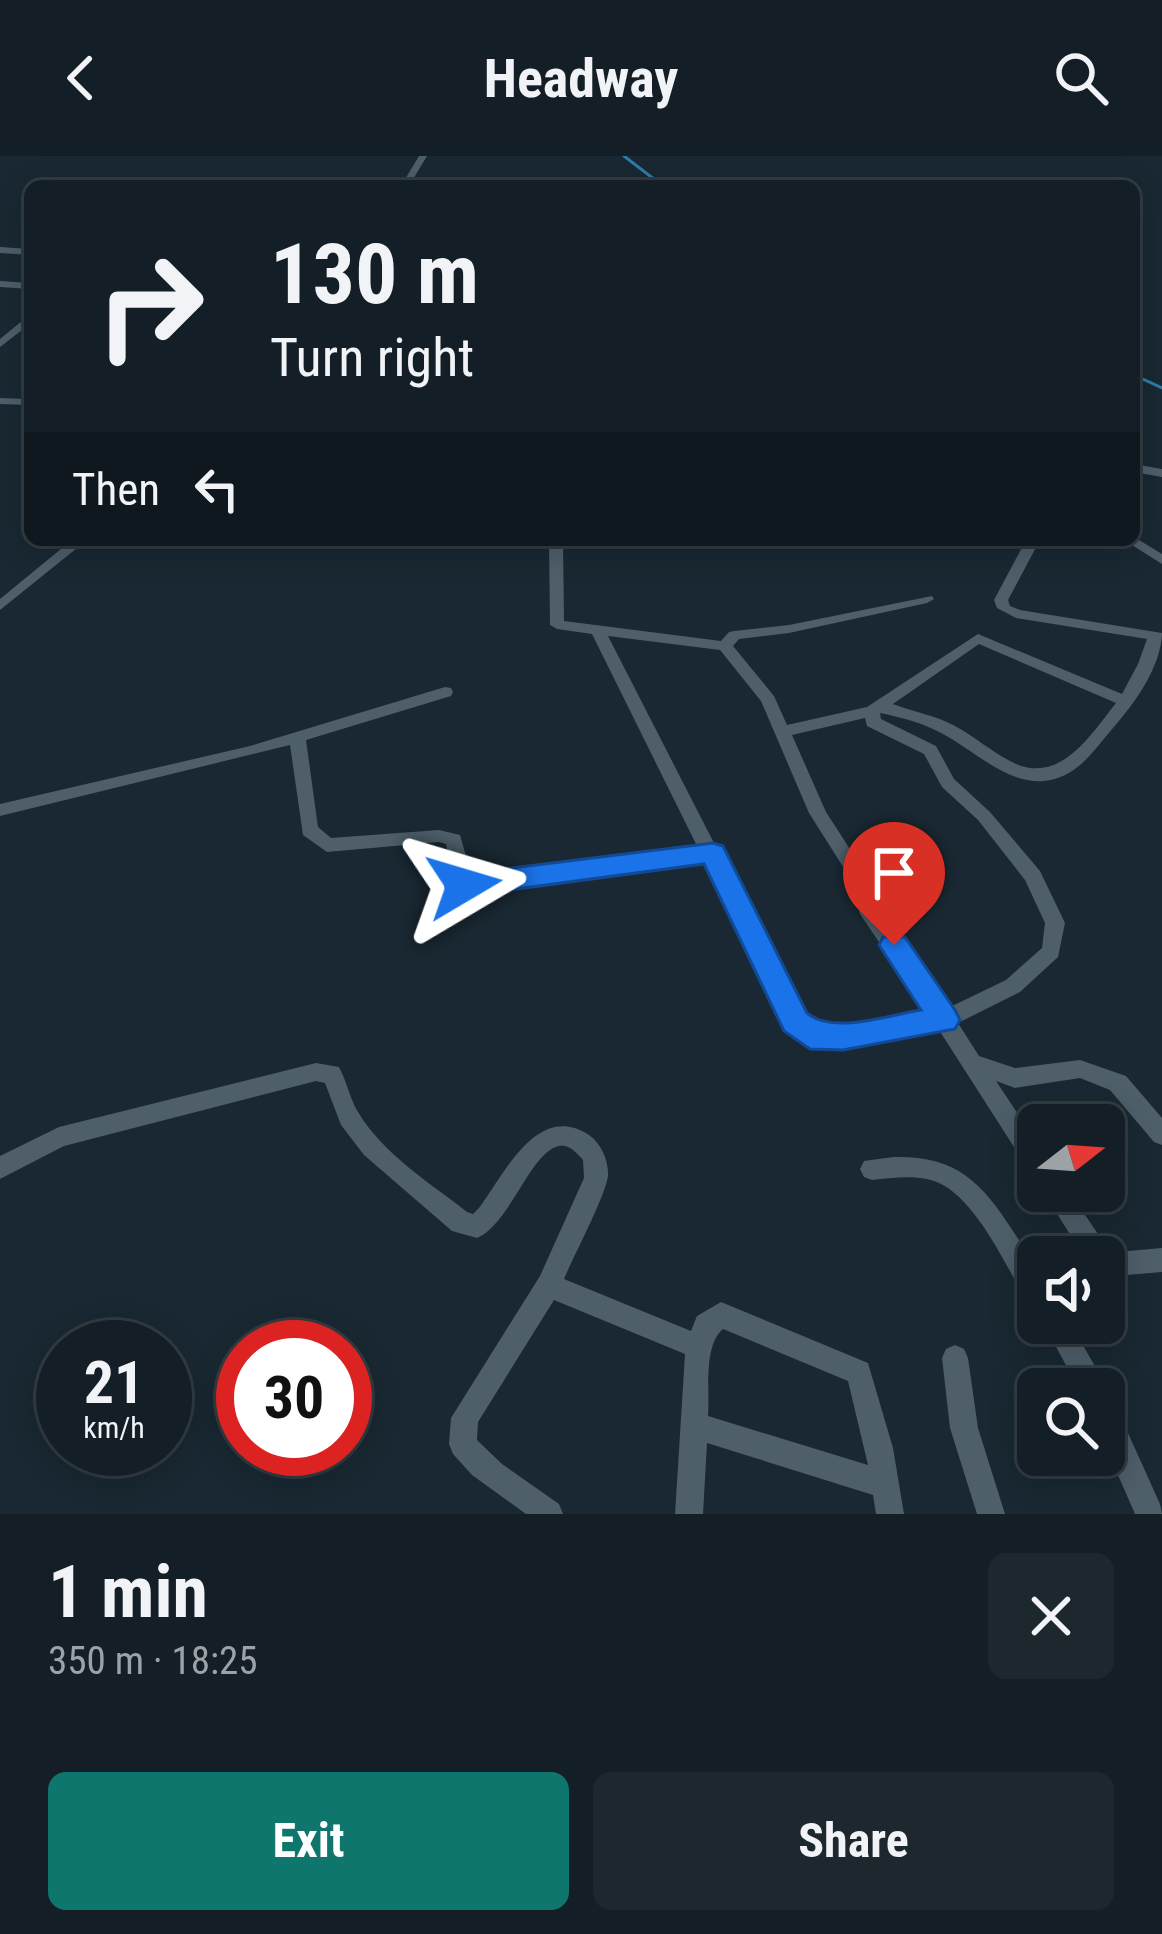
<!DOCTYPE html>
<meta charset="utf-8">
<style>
:root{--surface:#131e26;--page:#1c272e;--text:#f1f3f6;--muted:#9da2a7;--line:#323c43;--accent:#0f766e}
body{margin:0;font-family:"Roboto Condensed",sans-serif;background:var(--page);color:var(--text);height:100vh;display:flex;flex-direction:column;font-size:45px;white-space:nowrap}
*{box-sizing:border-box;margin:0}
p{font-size:39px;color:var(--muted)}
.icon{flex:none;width:66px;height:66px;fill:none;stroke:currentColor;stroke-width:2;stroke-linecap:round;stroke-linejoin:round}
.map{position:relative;height:1358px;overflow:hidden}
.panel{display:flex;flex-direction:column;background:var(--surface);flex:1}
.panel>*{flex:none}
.banner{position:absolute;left:24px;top:24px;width:1116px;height:366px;border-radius:18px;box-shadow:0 6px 30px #0003,0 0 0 3px var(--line);background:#131e26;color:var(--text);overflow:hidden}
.needle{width:78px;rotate:73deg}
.buttons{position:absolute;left:1017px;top:948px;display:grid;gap:24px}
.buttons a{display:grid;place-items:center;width:108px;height:108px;border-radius:18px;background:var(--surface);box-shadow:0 6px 30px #0003,0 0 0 3px var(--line);font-size:60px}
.speed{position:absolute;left:36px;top:1164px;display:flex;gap:24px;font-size:60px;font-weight:700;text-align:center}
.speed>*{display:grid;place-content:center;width:156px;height:156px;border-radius:50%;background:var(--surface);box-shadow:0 6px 30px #0003,0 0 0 3px var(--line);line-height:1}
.speed small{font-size:30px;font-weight:400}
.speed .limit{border:18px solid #d22;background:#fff;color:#111}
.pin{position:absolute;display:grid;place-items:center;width:102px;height:102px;color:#fff;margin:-123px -51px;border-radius:50% 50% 50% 0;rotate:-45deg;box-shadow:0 0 12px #0007}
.pin .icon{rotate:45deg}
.me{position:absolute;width:132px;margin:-66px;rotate:83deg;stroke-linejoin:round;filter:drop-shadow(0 0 9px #0008)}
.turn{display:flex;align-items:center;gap:42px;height:252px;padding:0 48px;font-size:54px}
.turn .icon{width:156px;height:156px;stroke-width:2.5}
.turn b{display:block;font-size:84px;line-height:102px}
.then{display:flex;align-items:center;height:114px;padding:0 48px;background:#0003;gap:24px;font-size:45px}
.round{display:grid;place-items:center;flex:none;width:126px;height:126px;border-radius:18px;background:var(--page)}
.summary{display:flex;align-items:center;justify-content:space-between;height:204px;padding:0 48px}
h1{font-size:72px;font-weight:700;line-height:90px}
.cta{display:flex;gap:24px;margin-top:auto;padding:24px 48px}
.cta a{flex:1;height:138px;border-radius:18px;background:var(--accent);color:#fff;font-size:48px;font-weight:700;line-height:138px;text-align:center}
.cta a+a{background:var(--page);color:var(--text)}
header{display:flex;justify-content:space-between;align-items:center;height:156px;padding:0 48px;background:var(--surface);font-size:54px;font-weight:700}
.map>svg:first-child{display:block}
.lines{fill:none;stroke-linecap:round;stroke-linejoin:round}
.stream{stroke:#2c7ca8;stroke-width:3}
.minor{fill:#4e5f6a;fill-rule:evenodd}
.route{fill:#1a73e8;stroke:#114b97;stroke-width:3}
</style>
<header><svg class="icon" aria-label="back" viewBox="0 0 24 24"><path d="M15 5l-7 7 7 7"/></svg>Headway<svg class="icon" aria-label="search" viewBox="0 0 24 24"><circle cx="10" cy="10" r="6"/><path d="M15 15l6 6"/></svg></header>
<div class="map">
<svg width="1162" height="1358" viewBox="0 0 1162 1358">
<rect width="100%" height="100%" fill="#192832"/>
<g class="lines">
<path class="stream" d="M624,0L663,30
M1134,219L1162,232"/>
<path class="minor" d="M419,0H427L409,30H401Z
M0,91L30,93V99L0,97Z
M0,125L30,127V133L0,131Z
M22,165H30V168L0,191V183Z
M0,242L30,243V249L0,248Z
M1134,308L1162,313V321L1134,316Z
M1134,381L1162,398V408L1124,384H1134Z
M72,384H87L0,454V443Z
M549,384H563L564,465L721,485L729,476L734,475L789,469L932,440L934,443L927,447L789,477L739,483L733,490L774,540L787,569L867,551L978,478L1122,538L1138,508L1147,483L1016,462L997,452L994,444L1026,384H1040L1008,444L1010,450L1020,454L1162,477C1161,511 1135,547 1113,572C1099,588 1086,608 1067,618C1020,643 980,597 941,577C923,567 900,561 880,557L881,563L936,590L954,623L990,656L1040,715L1065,767L1058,801L1020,836L958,867L979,900L1015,912L1080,904L1126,920L1162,962V989L1154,986L1110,934L1080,922L1015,932L996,925L1038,988V1019L1030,1016L939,874L843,889L810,888L788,872L705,705L464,736L457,734L455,729L446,688L439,686L327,696L303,679L290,589L0,660V648L250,590L445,531L451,532L453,536L451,540L306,584L318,671L331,682L439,674L460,679L472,721L698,692L592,478L557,473L550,469ZM608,480L720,494L761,545L809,657L852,725L860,758L928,858L843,871L815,870L802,860L721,700L722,697L716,691ZM979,488L1116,547C1090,580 1059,630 1012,606C992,596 975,581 955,570C935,559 913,556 893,548ZM865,562L867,570L924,598L942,631L978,664L1025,724L1045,767L1042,792L1006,824L948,852L879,756L870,724L826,656L792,579Z
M316,907L339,911C347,926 350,943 358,956C383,998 430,1027 467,1056L473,1058L479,1052C504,1019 537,945 589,979C601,987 609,1005 608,1020C605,1041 574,1099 564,1123L691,1175L697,1160L721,1146L868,1207L893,1292L904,1358H876L873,1339L707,1287L703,1358H675L685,1198L554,1144L478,1266L477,1284L502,1308L559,1348L563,1358H526L472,1319L453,1298L449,1288L451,1262L540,1120L584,1022L583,1004C577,997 569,988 559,990C531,995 510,1068 477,1082L452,1075L364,999L341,969L325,927L316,925L64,990L0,1023V1000L59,971ZM723,1173L848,1225L868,1309L708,1260C710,1235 703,1190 723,1173Z
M893,1001C955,999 981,1025 1013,1075C1020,1087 1033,1102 1037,1115C1041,1126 1038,1141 1038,1153L1029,1149C1008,1114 977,1044 939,1027C919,1018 893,1022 872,1024L864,1021L860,1013L864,1005Z
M1043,1035H1069L1104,1087L1112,1093L1117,1096L1162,1092V1116L1115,1120L1104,1115V1101H1084Z
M1043,1167H1070L1103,1224L1107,1233L1104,1241V1233H1079Z
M955,1189L964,1193L968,1202L978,1272L1005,1358H977L950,1272L942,1202L946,1193Z
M1104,1242L1114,1246L1160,1348L1162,1358H1135L1104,1287Z"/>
</g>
<path class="route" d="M713,687L723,690L807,857C833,879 888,859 921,854L879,789L883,781H905L955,854L960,864L955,873L843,894L810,893L784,875L704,708L464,740L449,729L464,718Z"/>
</svg>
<div class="buttons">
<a><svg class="needle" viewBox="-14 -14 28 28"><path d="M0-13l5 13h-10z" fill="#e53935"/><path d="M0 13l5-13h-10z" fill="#9da2a7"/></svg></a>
<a><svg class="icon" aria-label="sound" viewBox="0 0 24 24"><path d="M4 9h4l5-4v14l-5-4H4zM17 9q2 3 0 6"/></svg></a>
<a><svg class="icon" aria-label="search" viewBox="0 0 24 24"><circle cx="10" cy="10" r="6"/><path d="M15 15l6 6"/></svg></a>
</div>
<div class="speed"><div>21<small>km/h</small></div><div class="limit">30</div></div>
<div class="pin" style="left:894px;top:789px;background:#d93025"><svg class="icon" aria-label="arrive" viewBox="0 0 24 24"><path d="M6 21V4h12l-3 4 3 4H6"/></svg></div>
<svg class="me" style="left:464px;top:729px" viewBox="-20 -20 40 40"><path d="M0-17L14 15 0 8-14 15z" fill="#1a73e8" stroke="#fff" stroke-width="4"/></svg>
<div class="banner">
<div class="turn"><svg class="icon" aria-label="right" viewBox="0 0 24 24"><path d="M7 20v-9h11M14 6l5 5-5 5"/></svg><div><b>130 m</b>Turn right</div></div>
<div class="then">Then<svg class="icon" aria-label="left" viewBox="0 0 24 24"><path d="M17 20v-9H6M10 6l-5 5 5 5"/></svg></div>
</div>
</div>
<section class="panel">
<div class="summary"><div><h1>1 min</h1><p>350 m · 18:25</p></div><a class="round"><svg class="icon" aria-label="close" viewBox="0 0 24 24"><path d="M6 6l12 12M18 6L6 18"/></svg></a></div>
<div class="cta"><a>Exit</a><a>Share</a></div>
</section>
